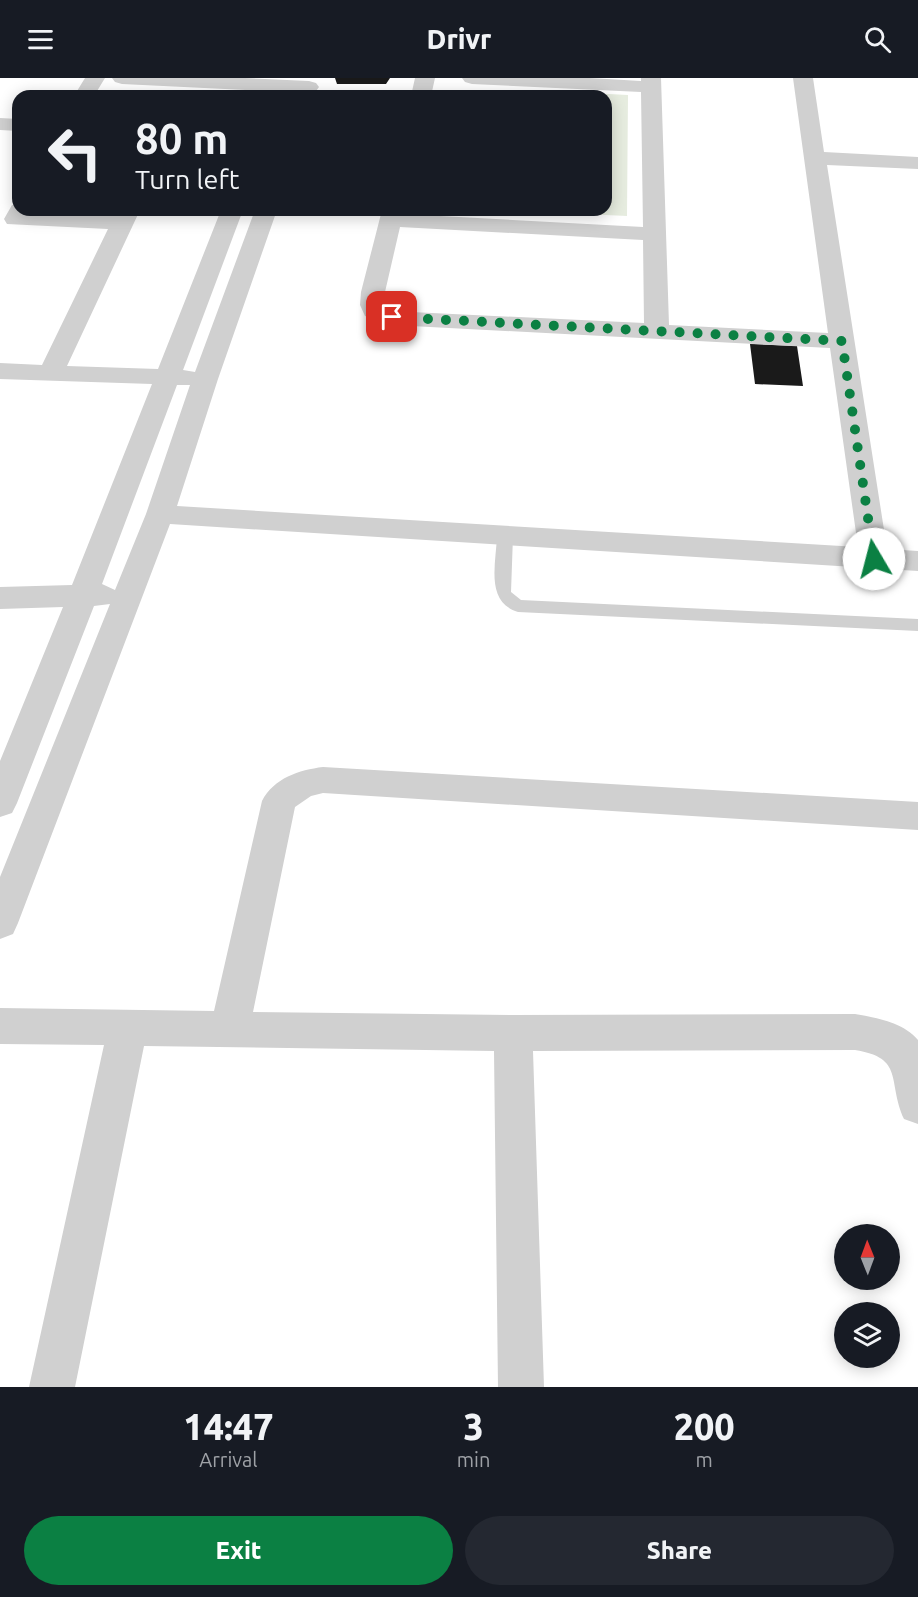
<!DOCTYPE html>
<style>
:root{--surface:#171b24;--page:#242831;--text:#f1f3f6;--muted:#9ea1a6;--accent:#0b8043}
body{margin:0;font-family:Ubuntu,sans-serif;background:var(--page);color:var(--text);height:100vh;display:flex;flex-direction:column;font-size:22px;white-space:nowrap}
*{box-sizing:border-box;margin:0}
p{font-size:20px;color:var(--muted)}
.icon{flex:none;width:33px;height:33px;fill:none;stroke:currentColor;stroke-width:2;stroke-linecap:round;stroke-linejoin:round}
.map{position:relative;height:1309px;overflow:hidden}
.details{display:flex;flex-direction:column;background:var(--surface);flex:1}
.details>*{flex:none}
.hud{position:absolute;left:12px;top:12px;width:600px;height:126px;border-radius:18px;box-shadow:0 3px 15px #0003;background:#171b24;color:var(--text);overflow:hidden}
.needle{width:39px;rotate:359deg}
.tools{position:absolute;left:834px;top:1146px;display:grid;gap:12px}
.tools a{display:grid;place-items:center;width:66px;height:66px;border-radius:50%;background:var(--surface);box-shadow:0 3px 15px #0003;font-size:30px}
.pin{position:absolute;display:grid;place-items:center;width:51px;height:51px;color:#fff;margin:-26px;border-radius:12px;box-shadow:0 3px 9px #0006}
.me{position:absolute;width:66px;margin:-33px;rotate:352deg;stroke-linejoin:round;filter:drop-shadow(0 0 4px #0008)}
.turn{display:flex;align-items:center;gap:21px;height:126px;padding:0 24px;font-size:27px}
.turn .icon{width:78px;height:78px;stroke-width:2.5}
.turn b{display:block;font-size:42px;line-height:51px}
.eta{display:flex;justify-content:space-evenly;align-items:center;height:102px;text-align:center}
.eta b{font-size:36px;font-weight:800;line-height:42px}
.cta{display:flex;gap:12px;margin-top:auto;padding:12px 24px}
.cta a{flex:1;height:69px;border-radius:36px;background:var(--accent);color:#fff;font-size:24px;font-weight:800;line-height:69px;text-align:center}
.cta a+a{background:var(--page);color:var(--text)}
header{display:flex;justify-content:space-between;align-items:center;height:78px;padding:0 24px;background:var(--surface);font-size:27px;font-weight:800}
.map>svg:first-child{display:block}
.green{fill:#e6ecdf}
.building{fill:#1a1a1a}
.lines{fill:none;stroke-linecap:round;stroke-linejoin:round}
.service{fill:#d0d0d0;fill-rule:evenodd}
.minor{fill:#d0d0d0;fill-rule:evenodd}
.route{stroke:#0b8043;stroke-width:10;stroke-dasharray:0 18}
</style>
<header><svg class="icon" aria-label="menu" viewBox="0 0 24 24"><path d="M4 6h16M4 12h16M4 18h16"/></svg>Drivr<svg class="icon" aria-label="search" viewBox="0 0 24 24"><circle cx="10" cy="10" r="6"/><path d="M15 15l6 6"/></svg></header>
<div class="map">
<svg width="918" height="1309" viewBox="0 0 918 1309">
<rect width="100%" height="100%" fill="#fff"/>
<path class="green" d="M589,15L628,17L627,138L584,136V132H606V18H589Z"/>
<path class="building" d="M335,0H390L386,6H337Z
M750,266L797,268L803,308L755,306Z"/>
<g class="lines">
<path class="service" d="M505,453L511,454L513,458L511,514L521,522L918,541V553L518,534C485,524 496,485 497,458L499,454Z"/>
<path class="minor" d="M85,0H105L94,18H74Z
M112,0H245L309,3L316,5L319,9L316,13L309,15L122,6L115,4Z
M415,0H435L431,18H411Z
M462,0H590L641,3V0H661L669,247L828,255L793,0H813L824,74L918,79V91L827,87L887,471L918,473V493L170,446L18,845L13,856L0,861V799L110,526L94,528L17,725L12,735L0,739V683L63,529L0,531V509L72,507L152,306L0,301V285L42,287L108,151L7,146L4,141L12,127L18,126V132H31L30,135L115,138L118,132H140L67,288L158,291L221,132H243L183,292L195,294L255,132H277L218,301L177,428L858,469L830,270L411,248L392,246L365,238L360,227L361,214L382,132H404L403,136L643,149L641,14L472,6L465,4ZM400,149L643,162L644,245L411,234L385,229V214ZM177,307H190L146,436L115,512L102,506Z
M0,40L18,41V53L0,52Z
M323,689L918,724V752L323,715L311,718L295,729L253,934L513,937L855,936C877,940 903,944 918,962V1046L904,1041C887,1003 905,980 855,972L533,973L544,1309H498L494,973L144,968L75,1309H29L104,967L0,966V930L214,933L262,723C274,700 299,692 323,689Z"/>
</g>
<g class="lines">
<path class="route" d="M392,239L842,263L874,481"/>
</g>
</svg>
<div class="tools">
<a><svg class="needle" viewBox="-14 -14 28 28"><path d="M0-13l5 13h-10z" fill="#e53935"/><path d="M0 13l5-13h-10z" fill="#9ea1a6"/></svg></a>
<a><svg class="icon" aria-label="layers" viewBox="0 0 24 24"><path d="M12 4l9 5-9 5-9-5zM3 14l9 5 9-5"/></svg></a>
</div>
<div class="pin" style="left:392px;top:239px;background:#d93025"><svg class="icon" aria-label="arrive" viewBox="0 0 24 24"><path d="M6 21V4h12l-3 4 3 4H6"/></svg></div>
<svg class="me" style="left:874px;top:481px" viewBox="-20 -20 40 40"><circle r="19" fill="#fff"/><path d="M0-13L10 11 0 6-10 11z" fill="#0b8043"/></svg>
<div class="hud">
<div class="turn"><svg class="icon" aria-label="left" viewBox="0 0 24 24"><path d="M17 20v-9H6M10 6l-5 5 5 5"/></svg><div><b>80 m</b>Turn left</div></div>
</div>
</div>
<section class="details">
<div class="eta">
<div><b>14:47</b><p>Arrival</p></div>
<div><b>3</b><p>min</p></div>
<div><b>200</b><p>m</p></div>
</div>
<div class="cta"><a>Exit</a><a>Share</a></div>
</section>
